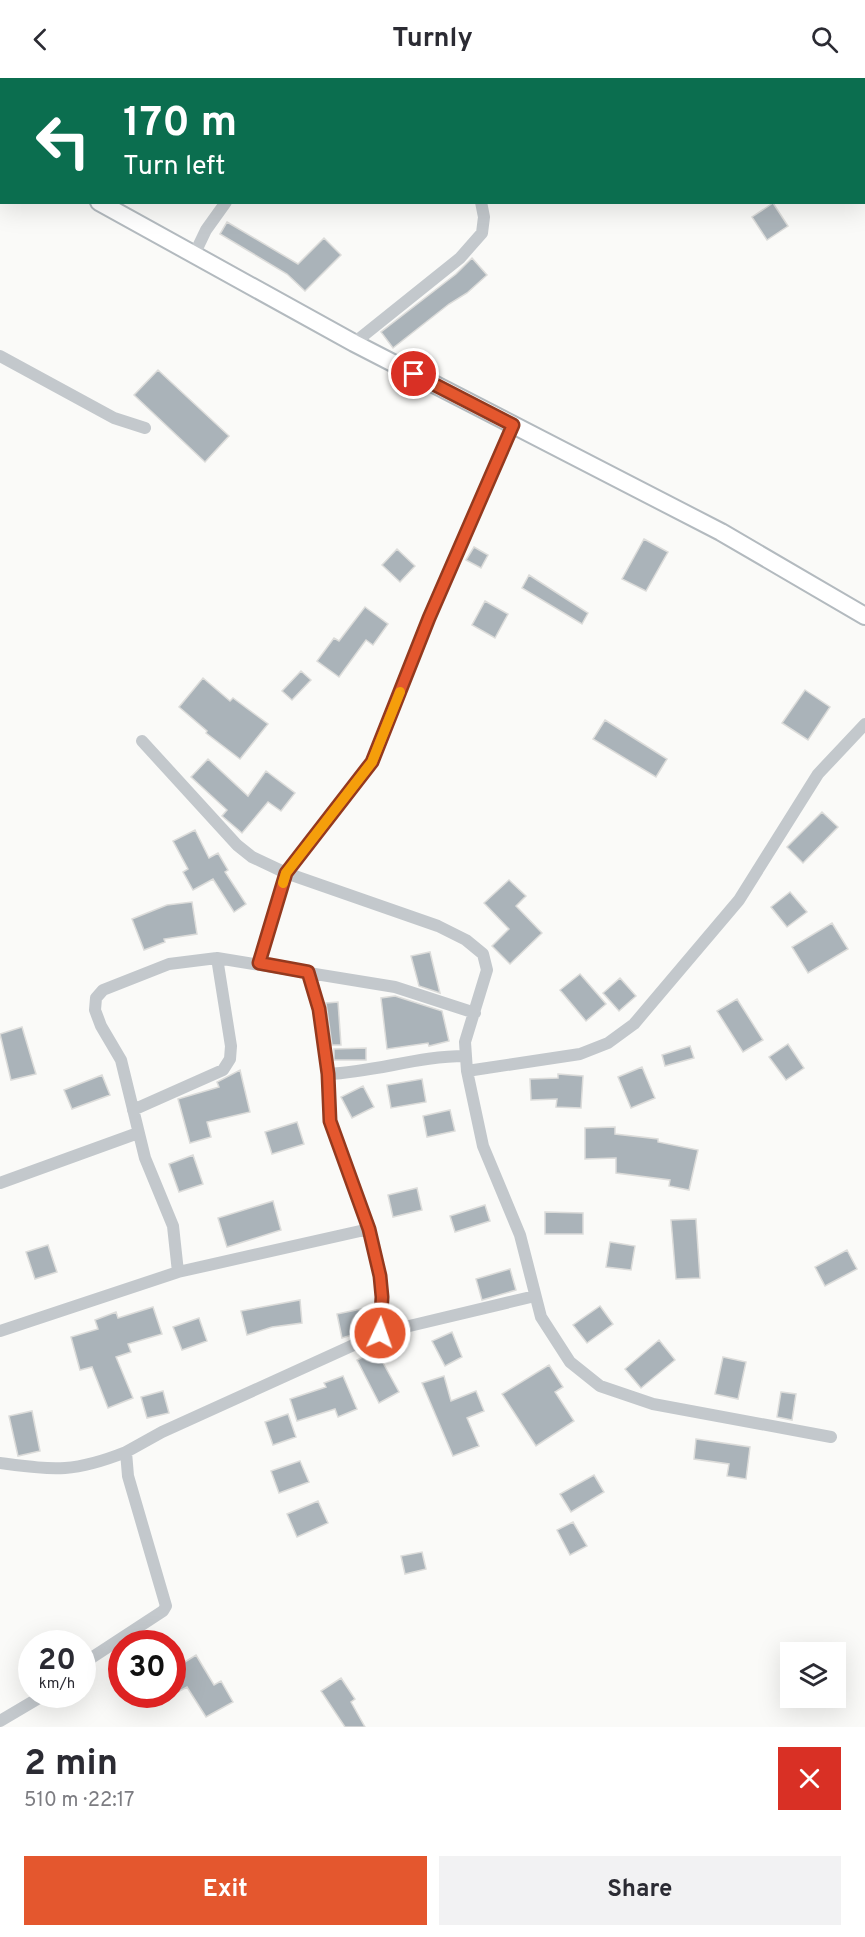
<!DOCTYPE html>
<meta charset="utf-8">
<style>
:root{--surface:#fff;--page:#f2f2f3;--text:#2b2b33;--muted:#7c7c81;--accent:#e4572e}
body{margin:0;font-family:Overpass,sans-serif;background:var(--page);color:var(--text);height:100vh;display:flex;flex-direction:column;font-size:22px;white-space:nowrap}
*{box-sizing:border-box;margin:0}
p{font-size:20px;color:var(--muted)}
.icon{flex:none;width:33px;height:33px;fill:none;stroke:currentColor;stroke-width:2;stroke-linecap:round;stroke-linejoin:round}
.map{position:relative;height:1649px;overflow:hidden}
.sheet{display:flex;flex-direction:column;background:var(--surface);flex:1}
.sheet>*{flex:none}
.guide{position:absolute;left:0px;top:0px;width:866px;height:126px;box-shadow:0 6px 24px #0002;background:#0b6e4f;color:#fff;overflow:hidden}
.tools{position:absolute;left:780px;top:1564px;display:grid;gap:12px}
.tools a{display:grid;place-items:center;width:66px;height:66px;border-radius:0px;background:var(--surface);box-shadow:0 6px 24px #0002;font-size:30px}
.speed{position:absolute;left:18px;top:1552px;display:flex;gap:12px;font-size:30px;font-weight:700;text-align:center}
.speed>*{display:grid;place-content:center;width:78px;height:78px;border-radius:50%;background:var(--surface);box-shadow:0 6px 24px #0002;line-height:1}
.speed small{font-size:15px;font-weight:400}
.speed .limit{border:9px solid #d22;background:#fff;color:#111}
.pin{position:absolute;display:grid;place-items:center;width:51px;height:51px;color:#fff;margin:-26px;border:3px solid #fff;border-radius:50%;box-shadow:0 2px 6px #0007}
.me{position:absolute;width:66px;margin:-33px;rotate:3deg;stroke-linejoin:round;filter:drop-shadow(0 0 4px #0008)}
.turn{display:flex;align-items:center;gap:21px;height:126px;padding:0 24px;font-size:27px}
.turn .icon{width:78px;height:78px;stroke-width:2.5}
.turn b{display:block;font-size:42px;line-height:51px}
.round{display:grid;place-items:center;flex:none;width:63px;height:63px;border-radius:0px;background:var(--page)}
.overview{display:flex;align-items:center;justify-content:space-between;height:102px;padding:0 24px}
h1{font-size:36px;font-weight:700;line-height:45px}
.button{display:flex;gap:12px;margin-top:auto;padding:12px 24px}
.button a{flex:1;height:69px;border-radius:0px;background:var(--accent);color:#fff;font-size:24px;font-weight:700;line-height:69px;text-align:center}
.button a+a{background:var(--page);color:var(--text)}
header{display:flex;justify-content:space-between;align-items:center;height:78px;padding:0 24px;background:var(--surface);font-size:27px;font-weight:700}
.map>svg:first-child{display:block}
.building{fill:#aab3b9;stroke:#dcdcda;stroke-width:1.5}
.lines{fill:none;stroke-linecap:round;stroke-linejoin:round}
.secondary-casing{stroke:#b3babf;stroke-width:20}
.minor{stroke:#c3c8cc;stroke-width:12}
.secondary{stroke:#fff;stroke-width:16}
.route-casing{stroke:#94391e;stroke-width:15}
.route{stroke:#e4572e;stroke-width:10}
.slow{stroke:#f59e0b;stroke-width:10}
</style>
<header><svg class="icon" aria-label="back" viewBox="0 0 24 24"><path d="M15 5l-7 7 7 7"/></svg>Turnly<svg class="icon" aria-label="search" viewBox="0 0 24 24"><circle cx="10" cy="10" r="6"/><path d="M15 15l6 6"/></svg></header>
<div class="map">
<svg width="865" height="1649" viewBox="0 0 865 1649">
<rect width="100%" height="100%" fill="#fafaf8"/>
<path class="building" d="M773,125L788,148L767,162L752,139Z
M227,144L298,186L324,160L341,177L305,213L287,196L220,156Z
M472,180L487,197L467,215L449,226L393,270L381,254L456,196Z
M158,292L229,358L205,384L134,317Z
M644,461L668,474L646,513L622,501Z
M474,469L488,477L481,490L466,482Z
M397,471L415,488L400,504L382,487Z
M529,497L588,535L582,546L522,510Z
M485,523L508,536L495,560L472,547Z
M365,529L388,546L373,567L366,562L339,599L317,583L334,560L339,563Z
M301,593L311,602L292,622L282,613Z
M203,600L230,623L233,620L268,646L240,681L206,655L207,653L179,629Z
M805,612L830,629L808,662L782,645Z
M605,642L667,681L656,699L593,661Z
M208,681L248,718L266,693L295,715L281,733L268,724L242,755L222,738L227,732L191,699Z
M822,734L838,749L803,785L787,769Z
M195,752L209,780L218,775L228,792L225,794L246,826L234,834L213,801L193,812L183,794L188,791L173,763Z
M509,802L526,818L516,828L542,855L510,886L492,868L509,851L484,825Z
M790,814L807,834L787,849L771,829Z
M192,824L197,856L164,861L165,864L144,872L132,841L167,827Z
M832,845L848,871L808,895L792,869Z
M430,874L440,915L419,908L411,878Z
M580,896L606,926L586,943L560,912Z
M620,900L636,918L619,933L603,915Z
M395,918L442,933L449,963L429,968L428,965L387,971L381,920Z
M737,921L763,962L743,974L717,933Z
M338,924L341,967H332L326,925Z
M22,949L36,996L11,1002L0,956Z
M788,966L804,990L786,1002L769,979Z
M690,968L694,980L665,988L662,977Z
M366,970V982H334V971Z
M642,989L655,1020L631,1030L618,999Z
M240,992L250,1034L207,1044L211,1059L190,1065L178,1021L219,1009L217,1004Z
M558,996L583,998L581,1030L556,1029L557,1021L531,1022L530,1001L558,1000Z
M102,997L110,1017L72,1031L64,1012Z
M422,1001L426,1024L391,1030L387,1007Z
M363,1008L374,1029L352,1040L341,1019Z
M450,1032L455,1053L427,1059L423,1038Z
M297,1044L304,1066L272,1076L265,1054Z
M615,1049V1056L658,1061V1064L698,1072L689,1112L669,1108L670,1102L616,1095V1080L585,1081V1050Z
M193,1077L203,1106L179,1114L169,1086Z
M417,1110L422,1132L393,1139L388,1117Z
M273,1123L281,1152L227,1169L218,1140Z
M485,1127L490,1143L455,1154L450,1138Z
M545,1134L583,1135V1156H545Z
M696,1141L700,1200L676,1201L671,1142Z
M610,1164L635,1168L631,1192L606,1189Z
M48,1167L57,1194L35,1201L26,1174Z
M847,1172L857,1191L825,1208L815,1189Z
M510,1191L516,1212L482,1222L476,1201Z
M300,1222L302,1245L272,1249L247,1257L241,1233Z
M600,1228L613,1246L587,1265L573,1247Z
M153,1229L162,1256L128,1266L131,1274L116,1279L133,1320L108,1330L92,1289L80,1292L71,1259L98,1251L95,1242L116,1234L118,1240Z
M361,1231L365,1253L342,1260L337,1236Z
M199,1240L207,1263L182,1272L173,1249Z
M452,1254L462,1279L445,1288L432,1263Z
M659,1262L675,1282L641,1310L625,1291Z
M376,1272L399,1314L379,1325L357,1282Z
M723,1279L746,1284L738,1321L715,1316Z
M549,1287L563,1309L555,1314L574,1343L536,1368L502,1316Z
M343,1298L357,1331L338,1339L335,1331L297,1343L290,1321L326,1309L324,1305Z
M444,1298L451,1323L476,1313L484,1333L467,1340L479,1368L453,1378L422,1305Z
M163,1313L169,1335L147,1340L141,1319Z
M781,1314L796,1316L792,1342L777,1339Z
M32,1333L40,1373L18,1378L9,1338Z
M288,1336L296,1359L273,1367L265,1344Z
M696,1361L750,1369L746,1401L727,1398L729,1386L694,1381Z
M300,1383L309,1404L279,1415L271,1393Z
M594,1397L604,1414L571,1434L560,1416Z
M318,1423L328,1445L297,1459L287,1436Z
M573,1444L587,1468L570,1477L557,1452Z
M422,1474L426,1491L405,1496L401,1478Z
M196,1577L214,1607L221,1603L233,1624L206,1639L187,1609L172,1617V1592Z
M341,1600L355,1621L351,1624L365,1649H345L321,1613Z"/>
<g class="lines">
<defs>
<path id="secondary" d="M0,70L2,71
M99,124L354,265L721,454L865,538"/>
</defs>
<use href="#secondary" class="secondary-casing"/>
<path class="minor" d="M336,0L337,2
M507,0L508,2
M741,0V2
M100,2L101,0
M194,177L206,152L226,124
M354,265L460,180L482,155L484,139L481,124
M0,278L114,340L145,350
M142,663L237,767L252,779L286,795L438,848L466,862L483,876L487,892L465,964L467,993L483,1068L520,1157L541,1239L570,1284L600,1308L653,1326L831,1359
M259,885L286,795L372,684L429,540L513,347
M308,894L319,931L328,996L330,1043L369,1151L380,1198L382,1219L380,1255
M467,993L580,976L608,965L634,946L739,822L818,696L865,646
M328,996C375,994 419,978 465,978
M133,1032L223,992L230,981L231,968L217,880
M0,1105L138,1055
M178,1194L173,1148L145,1080L121,982L101,948L95,932L96,920L103,912L169,886L217,880L395,909L475,935
M0,1253L178,1194L369,1151
M0,1385C55,1392 73,1395 126,1374
M82,1586L163,1533L166,1528L128,1398L126,1374L162,1354L380,1255L535,1218
M0,1643L44,1617"/>
<use href="#secondary" class="secondary"/>
</g>
<g class="lines">
<defs>
<path id="route" d="M380,1255L382,1219L380,1198L369,1151L330,1043L328,996L319,931L308,894L259,885L286,795L372,684L429,540L513,347L414,296"/>
</defs>
<use href="#route" class="route-casing"/>
<use href="#route" class="route"/>
<path class="slow" d="M283,805L286,795L372,684L400,614"/>
</g>
</svg>
<div class="tools">
<a><svg class="icon" aria-label="layers" viewBox="0 0 24 24"><path d="M12 4l9 5-9 5-9-5zM3 14l9 5 9-5"/></svg></a>
</div>
<div class="speed"><div>20<small>km/h</small></div><div class="limit">30</div></div>
<div class="pin" style="left:414px;top:296px;background:#d93025"><svg class="icon" aria-label="arrive" viewBox="0 0 24 24"><path d="M6 21V4h12l-3 4 3 4H6"/></svg></div>
<svg class="me" style="left:380px;top:1255px" viewBox="-20 -20 40 40"><circle r="17" fill="#e4572e" stroke="#fff" stroke-width="3"/><path d="M0-11L8 9 0 5-8 9z" fill="#fff"/></svg>
<div class="guide">
<div class="turn"><svg class="icon" aria-label="left" viewBox="0 0 24 24"><path d="M17 20v-9H6M10 6l-5 5 5 5"/></svg><div><b>170 m</b>Turn left</div></div>
</div>
</div>
<section class="sheet">
<div class="overview"><div><h1>2 min</h1><p>510 m · 22:17</p></div><a class="round" style="background:#d93025;color:#fff"><svg class="icon" aria-label="close" viewBox="0 0 24 24"><path d="M6 6l12 12M18 6L6 18"/></svg></a></div>
<div class="button"><a>Exit</a><a>Share</a></div>
</section>
